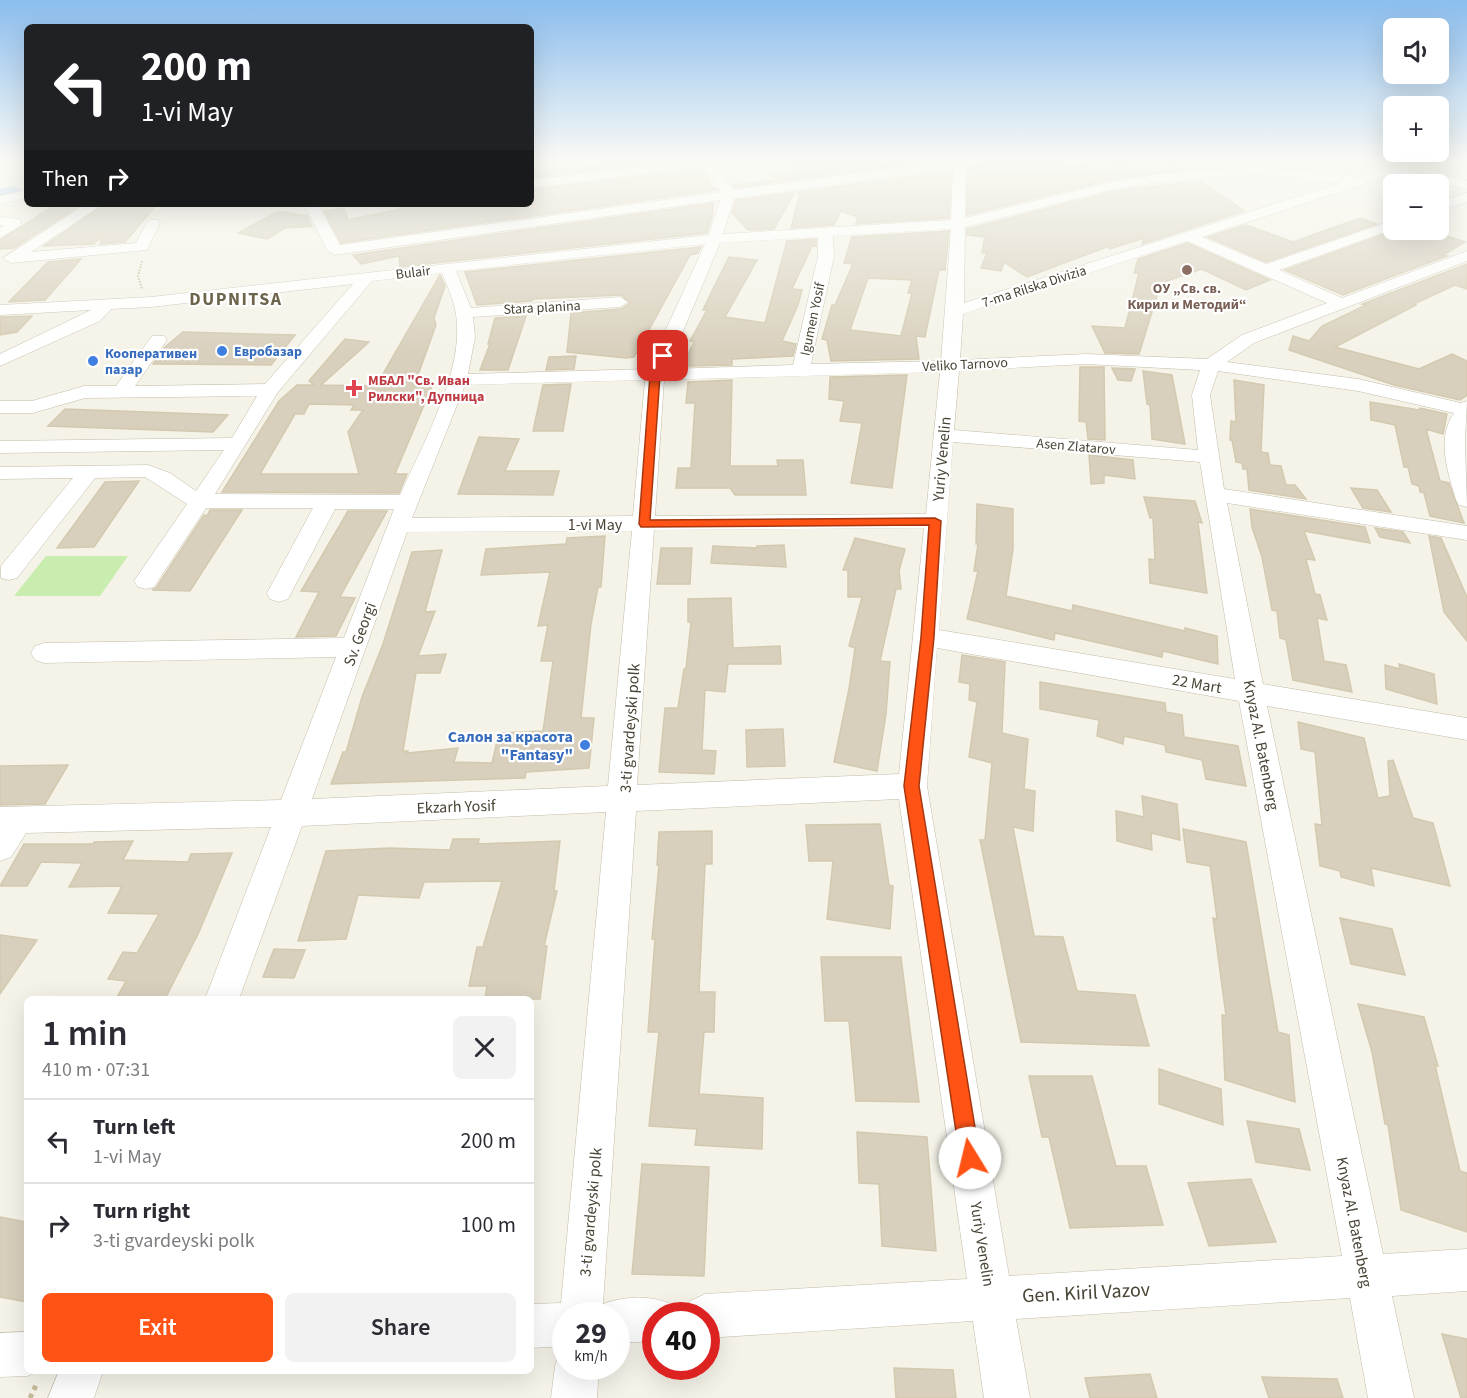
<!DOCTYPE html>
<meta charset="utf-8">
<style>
:root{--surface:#fff;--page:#f2f2f3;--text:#2b2b33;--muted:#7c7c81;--line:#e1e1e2;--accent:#ff5316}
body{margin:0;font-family:"Source Sans 3",sans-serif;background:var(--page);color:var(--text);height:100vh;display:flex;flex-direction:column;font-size:22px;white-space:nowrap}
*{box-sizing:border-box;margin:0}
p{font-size:20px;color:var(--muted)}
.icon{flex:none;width:33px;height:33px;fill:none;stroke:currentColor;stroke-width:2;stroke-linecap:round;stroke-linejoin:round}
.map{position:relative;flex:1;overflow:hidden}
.details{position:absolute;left:24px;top:996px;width:510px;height:378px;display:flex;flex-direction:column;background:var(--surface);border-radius:9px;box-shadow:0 6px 24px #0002}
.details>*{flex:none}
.top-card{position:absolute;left:24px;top:24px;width:510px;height:183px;border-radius:9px;box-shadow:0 6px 24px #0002;background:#202124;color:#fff;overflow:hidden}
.fabs{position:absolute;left:1383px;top:18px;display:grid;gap:12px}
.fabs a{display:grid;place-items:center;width:66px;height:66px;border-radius:9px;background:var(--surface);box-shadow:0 6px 24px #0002;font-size:30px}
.speed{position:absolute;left:552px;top:1302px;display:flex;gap:12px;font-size:30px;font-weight:700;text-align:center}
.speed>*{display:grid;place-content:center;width:78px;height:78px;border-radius:50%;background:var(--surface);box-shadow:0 6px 24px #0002;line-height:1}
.speed small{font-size:15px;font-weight:400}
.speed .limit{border:9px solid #d22;background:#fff;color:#111}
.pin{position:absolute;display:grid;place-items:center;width:51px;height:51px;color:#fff;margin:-26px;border-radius:12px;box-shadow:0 3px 9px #0006}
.me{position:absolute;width:66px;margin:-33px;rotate:351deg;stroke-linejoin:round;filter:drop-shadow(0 0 4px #0008)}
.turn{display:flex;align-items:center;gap:21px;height:126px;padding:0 18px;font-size:27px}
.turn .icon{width:78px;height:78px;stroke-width:2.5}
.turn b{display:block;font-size:42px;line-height:51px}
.then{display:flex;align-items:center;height:57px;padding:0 18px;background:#0003;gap:12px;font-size:22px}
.round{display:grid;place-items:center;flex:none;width:63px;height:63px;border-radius:9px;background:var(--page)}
.overview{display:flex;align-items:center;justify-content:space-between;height:102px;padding:0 18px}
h1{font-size:36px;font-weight:600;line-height:45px}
.button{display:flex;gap:12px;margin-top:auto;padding:12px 18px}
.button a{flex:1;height:69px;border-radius:9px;background:var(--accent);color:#fff;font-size:24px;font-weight:600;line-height:69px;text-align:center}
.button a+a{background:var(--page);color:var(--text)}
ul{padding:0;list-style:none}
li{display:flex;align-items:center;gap:18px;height:84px;padding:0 18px;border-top:2px solid var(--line)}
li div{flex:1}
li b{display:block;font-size:22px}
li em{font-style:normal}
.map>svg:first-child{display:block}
.green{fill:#c9edae}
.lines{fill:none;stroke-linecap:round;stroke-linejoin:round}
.river{fill:#a0caf6;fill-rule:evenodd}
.building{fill:#d8d0bd;stroke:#d3c9af;stroke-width:1.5;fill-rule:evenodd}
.minor-casing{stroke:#c2bcaa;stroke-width:1}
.path-far1{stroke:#c5ba9a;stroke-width:2;stroke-dasharray:1.5 1.5;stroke-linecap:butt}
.path{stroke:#c5ba9a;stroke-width:5;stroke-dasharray:4.5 4.5;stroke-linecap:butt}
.minor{fill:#fff;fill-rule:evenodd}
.route{fill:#ff5316;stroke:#a6360e;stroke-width:1.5}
.education-dot{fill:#8d6e63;stroke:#fff;stroke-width:2}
.shop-dot{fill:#3f7fe0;stroke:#fff;stroke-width:2}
.health-dot{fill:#e0444e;stroke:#fff;stroke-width:2}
.labels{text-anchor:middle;stroke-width:4.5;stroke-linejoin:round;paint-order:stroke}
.far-street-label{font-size:14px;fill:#4a4436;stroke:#fff}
.far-education-label{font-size:14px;font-weight:bold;fill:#785e54;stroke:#fff}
.far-shop-label{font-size:14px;font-weight:bold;fill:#366cbe;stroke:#fff;text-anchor:start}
.far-health-label{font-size:14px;font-weight:bold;fill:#be3a42;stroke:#fff;text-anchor:start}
.street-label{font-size:16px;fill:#4a4436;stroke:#fff}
.shop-label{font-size:16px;font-weight:bold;fill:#366cbe;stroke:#fff;text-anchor:end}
.far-district-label{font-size:18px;font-weight:bold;letter-spacing:1.5px;fill:#6d644c;stroke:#fff}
.near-street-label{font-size:20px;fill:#4a4436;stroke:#fff}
</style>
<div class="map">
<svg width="1467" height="1398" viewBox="0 0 1467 1398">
<rect width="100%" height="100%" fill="#f5f3e8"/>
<path class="green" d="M46,556H128L100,596H14Z"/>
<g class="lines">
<path class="river" d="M12,186L19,188L22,192L19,196L0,202V189Z"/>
</g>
<path class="building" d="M600,161H669L531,178V171L562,166L565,169L603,164Z
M791,161H933L734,188L732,185L777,180L772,174L796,171Z
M1018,161H1056L1067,167L1087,164L1103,173L1112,167L1108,162L1121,161L1139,170L1166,168L1167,161H1172L1185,170L1115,179L967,215L968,168L981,164Z
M1438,161H1462L1460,177L1438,174Z
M702,168L712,187L717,190L341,243L324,211L344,208L348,220L400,209L398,204H531V190Z
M951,171L949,218L856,224L858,217L841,211L834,225L791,228L800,193L797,192Z
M1201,181L1244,211L1142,244L1144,238L1110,249L1107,247L1027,277L1004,262L1001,271L981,268L987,253H982L985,237L967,235V229L1115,191Z
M795,192L774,229L748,230L732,213L736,200Z
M713,203V214L707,233L400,267L399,256L361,264L353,255Z
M57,204H82L14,248L0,249V240Z
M105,204H157L125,242L100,244L102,236L94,244L44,246Z
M279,211L307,216L312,226L285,228L267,239L238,233Z
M1360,218L1377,224L1266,262L1208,237L1246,225L1293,242Z
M1396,230H1429L1465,242L1443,255L1447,256L1343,295L1285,270Z
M949,231L945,270H939L925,337L916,336L919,359L831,361L827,340L822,339L832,305H835L853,264L844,263L852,237ZM868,278L912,280L908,293H912L901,336L850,330Z
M816,239V246H812L792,289L802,290L798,305L782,341L796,344L793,356L732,359V365L689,366V361H685L694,342L690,341L707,310H703L710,295L729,257L757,260L725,317L765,323L787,241Z
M1187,243L1270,280L1246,290L1202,269L1161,283L1139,354L1105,353L1092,326L1125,328L1139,273H1134L1138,259Z
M701,247L698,253L690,255L634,357L626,358L567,352L571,313L621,309L630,303L621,295L533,299L532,301L477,305L465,272Z
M81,259L45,300L9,302L48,262Z
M1467,264V289L1455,285L1414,304L1416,305L1335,347L1419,369L1452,354L1467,361V395L1460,400L1394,385L1289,350L1293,336L1309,341L1322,326L1366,305L1362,304Z
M440,275L445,286L434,318L436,325L414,386H432L395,474H407L399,493L222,492L279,401L297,385H314L309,381L345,339L369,342L321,385L376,386ZM309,404L354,405L351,410H363L348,432L359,474H260L295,414H304Z
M32,316L17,332L0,335V317Z
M526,316L508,370H480L490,344H488L495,318Z
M183,332L295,335L271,365L153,364L165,347Z
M576,356L574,369L546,370L549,357Z
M1080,367H1104L1105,440L1088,439L1086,422L1079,421Z
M1112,368L1135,369L1131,381L1118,380Z
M1143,371L1172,375L1185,444L1152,439L1150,405L1147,404Z
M907,375L892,488L851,483L862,423L840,421L844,401L829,399L830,377Z
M732,380L730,466H778L777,460H803L806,495H735L730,488H676L678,468H691L695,403H686L688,382Z
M1234,380L1264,385L1261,452L1268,453L1270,465L1281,466L1286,485H1295L1306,499L1249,490L1247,469H1243L1242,463L1236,462L1232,440H1230L1231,421L1236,422Z
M571,384L563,431H533L543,385Z
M1370,402L1419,410L1420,408L1447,414L1443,434L1426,429L1440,481L1449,483L1464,523L1430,516L1424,493L1420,492L1419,486L1412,484L1408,467H1404L1395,425L1371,420Z
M65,409L228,415L213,432L48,426Z
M479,437L519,439L505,471H559L553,495L458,494Z
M1089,455L1133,460L1135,479L1104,475V483L1091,484Z
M139,481L94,547L57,548L105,482Z
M1351,488L1377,490L1391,512L1363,508Z
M1144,497L1195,501L1202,523L1198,522L1207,593L1150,583L1149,559L1155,560L1153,518H1150Z
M977,504L1013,509V549L1006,596L1072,611L1073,605L1185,631V628L1217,636L1218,664L1163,651L1162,657L1055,633L1054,640L967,619L978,571H974L978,544H976Z
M1250,509L1365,527L1370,543L1304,531L1315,560L1306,559L1315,594L1320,595L1327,620L1317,618L1324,661L1346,665L1352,692L1293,680L1286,640L1280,638L1277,611L1272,610L1262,557L1252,527Z
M210,510H242L190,591L152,590L156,588L204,515L207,516Z
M348,511H387L340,597L355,598L336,636L296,637L319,592L301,591Z
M1375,528L1403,532L1410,543L1380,537Z
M605,536L601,587H598L591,624L581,718H594L589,768L526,772L525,778L331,784L343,752H346L362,697L383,644L412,552L442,550L425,612L435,611L418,656L446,654L440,673H416L403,751H408L407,753L458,748L454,762L492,763L499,733L543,731L553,661H541L548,625L538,626L550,572L481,575L486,549L566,544L567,538Z
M1429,536L1441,538L1467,597V641L1444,612Z
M855,538L905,549L899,571L901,589H896L880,661L890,662L886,714L877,771L834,762L849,689L855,648L849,646L862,597H848V570H843Z
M784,545L786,567L711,563L713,546L757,548V546Z
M661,548H692L690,584H657Z
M731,598L733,648L780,646L781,664H728L725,692L705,690L702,750L716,751L714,774L659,772L665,708H678L684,669H686L691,622H688V599Z
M962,655L1005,662L1002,733L1028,739L1024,789L1035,791L1033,831L1013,827L1034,936L1063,937L1077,991L1135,995L1149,1046L1021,1042L980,840H985L992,763L969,757L977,702L969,700L970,684L959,682Z
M1399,664L1434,674L1437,704L1386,689L1385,665L1400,669Z
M1040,682L1165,703L1166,712L1182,715L1184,737L1238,746L1246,786L1206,779L1202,760L1166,752L1165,745L1124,736L1123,744L1097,736L1099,720L1040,709Z
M1298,722L1364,738L1378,798L1390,796L1388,761L1393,760L1413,818L1433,823L1450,886L1371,868L1374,886L1341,877L1340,871L1320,866L1315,824L1322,825L1315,752L1301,749Z
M783,729L785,766L747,767L746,730Z
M68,765L45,804L0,805V766Z
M1142,796L1177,804L1180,840L1151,833L1152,850L1117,841L1116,811L1144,817Z
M880,824L889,885L893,886L890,929L827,919L833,861H809L806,825Z
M1183,829L1246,842L1278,1032L1289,1035L1295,1102L1225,1080L1222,1015L1226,1016L1213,918L1217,919L1210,866L1187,862Z
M712,831V864H705L699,992H715L714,1032H704L699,1094L763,1098L762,1149L695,1145L697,1129L649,1126L659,1032H648L655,939H652L659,865H657L659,832Z
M453,839H479L478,844L560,841L554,891H557L544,946H547L540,999H485L487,986H469L477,947H483L502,881L424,882L419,898L358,895L346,939L298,941L326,851L390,848L450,850Z
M133,841L123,860L188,862L191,854L232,853L199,932L165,999H116L126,981L108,979L123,952L137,953L159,914L108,913L122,886L69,887L82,863L41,862L27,886H0L24,844H93L94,842Z
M1340,918L1392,929L1405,975L1351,964Z
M0,935L37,940L0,994Z
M274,949L305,950L294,978L263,977Z
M821,957H901L919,1102L856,1101L849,1021H825Z
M1358,1004L1424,1017L1438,1066L1435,1065L1460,1171L1467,1173V1232L1401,1210L1388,1125L1385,1124L1372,1052Z
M1159,1069L1221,1089L1223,1125L1159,1104Z
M1029,1076H1092L1116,1166H1146L1163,1225L1070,1228L1049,1137H1042Z
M1247,1121L1299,1129L1310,1170L1256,1162Z
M857,1132L927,1137L936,1251L882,1246L879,1184L859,1183Z
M642,1164L709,1167L704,1276L632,1274Z
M1251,1179L1276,1242L1209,1246L1188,1183Z
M0,1217L27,1222V1302L0,1297Z
M1442,1334L1467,1339V1398H1461Z
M894,1368L953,1370L956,1398H896Z
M1150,1374L1157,1398H1090L1085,1378Z
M1262,1377L1337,1379L1343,1398H1269Z"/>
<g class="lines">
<defs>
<path id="minor" d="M686,161H713L733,190L948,161H980L978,164L966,166L965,218L1115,181L1154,175L1257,166L1359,177L1410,161H1428L1426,164L1406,170L1467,181V189L1391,175L1202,237L1266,264L1394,220V229L1279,270L1342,298L1467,251V261L1254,343L1227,362L1358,379L1461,403L1467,401L1465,440L1467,507L1459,505L1456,500C1448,473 1436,438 1454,413L1358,391L1218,371L1210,395L1224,489L1467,526V540L1227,503L1263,684L1467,718V740L1267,706L1383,1254L1467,1249V1291L1392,1296L1414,1398H1368L1350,1298L1016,1319L1030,1398H984L973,1321L706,1338V1316H684L690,1301L705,1294L967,1279L899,799L636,811L603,1304C625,1296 650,1295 671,1304L676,1316H656V1341L616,1343V1316H566V1346L531,1348V1304L561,1303L606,812L302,826L239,999H205L271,827L26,833L11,857L0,861V807L281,800L336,657L44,663L35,660L31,653L35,646L44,643L344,638L394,509H335L288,599L279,602L270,599L267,593L313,508H206L154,587L146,589L138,587L134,581L187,504L145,477L95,478L17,578L9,580L1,578V566L73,478L0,479V467L148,465L170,473L196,491L224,450L0,453V441L232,438L257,396L85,398L33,413H0V401H32L84,386H116L152,336H164L167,340L135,386L265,384L353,284L151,307L111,309L100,321L0,366V354L91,310L0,315V305L151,297L709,235L720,200L335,255L327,250L304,204H318L340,245L721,192L703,166L531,188V180ZM953,168L951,220L723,234L734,198ZM1257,174L1340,183L964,303L965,227L1115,189L1154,183ZM951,229L941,361L811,364L834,256L833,236ZM818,237V256L793,365L667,369L720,243ZM1187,241L1327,303L1242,335L1207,359L1086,354L960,360L963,314ZM705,244L648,369L468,374L475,337L473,317L620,307L628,302L620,297L471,308L456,271ZM442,273C449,290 457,307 457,326C460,378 421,448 400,495L215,494L278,392L372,281ZM1086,364L1200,370L1192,395L1198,450L954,430L959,371ZM940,372L926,514L655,516L664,380ZM645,380L633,516L412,518L465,385ZM953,442L1200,462L1235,679L939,630ZM924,528L899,774L637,785L654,530ZM632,531L608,786L312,799L407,532ZM937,648L1239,701L1342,1256L1009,1276L927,786Z
M1087,161H1102L1110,167L1104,171Z
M27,190V198L0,204V196Z
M1467,193V202L1438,211V202Z
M86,204H103L31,252L136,243L148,220H158L160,223L147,250L11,263L3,258Z
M0,217L20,219L22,225L0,238V228L4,226L0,225Z
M27,1332V1371H40L27,1376L0,1377V1333Z
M566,1348V1366H599L597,1398H551L555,1366L561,1350Z
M59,1371H103L94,1398H48Z"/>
</defs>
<use href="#minor" class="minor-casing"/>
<path class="path-far1" d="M142,261L138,276L142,289"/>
<path class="path" d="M30,1398L37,1383"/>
<use href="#minor" class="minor"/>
</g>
<linearGradient id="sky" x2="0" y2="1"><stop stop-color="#8bbdee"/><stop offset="0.45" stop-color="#fafaf5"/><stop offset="1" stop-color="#fafaf5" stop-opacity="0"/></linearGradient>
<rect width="1467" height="356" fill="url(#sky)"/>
<path class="route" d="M660,354L668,356L660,375L650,520L935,518L941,521L934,637L919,786L980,1158L977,1165L970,1168L963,1165L960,1158L904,786L921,637L929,525L641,527L639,524L650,375Z"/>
<circle class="education-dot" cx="1187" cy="270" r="6"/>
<g class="shop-dot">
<circle cx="222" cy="351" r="6"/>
<circle cx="93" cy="361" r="6"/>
<circle cx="585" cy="745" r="6"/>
</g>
<path class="health-dot" d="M351 379h6v6h6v6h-6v6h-6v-6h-6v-6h6z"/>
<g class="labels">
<g class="far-street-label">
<text transform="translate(413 272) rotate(-7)" y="5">Bulair</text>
<text transform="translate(1034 286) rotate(-18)" y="5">7-ma Rilska Divizia</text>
<text transform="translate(542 307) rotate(-3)" y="5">Stara planina</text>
<text transform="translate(812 319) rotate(-78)" y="5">Igumen Yosif</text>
<text transform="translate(965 364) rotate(-3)" y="5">Veliko Tarnovo</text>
<text transform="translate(1076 446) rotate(5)" y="5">Asen Zlatarov</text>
</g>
<g class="far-education-label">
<text x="1187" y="293">ОУ „Св. св.<tspan x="1187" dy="16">Кирил и Методий“</tspan></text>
</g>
<g class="far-shop-label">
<text x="234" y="356">Евробазар</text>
<text x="105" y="358">Кооперативен<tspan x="105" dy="16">пазар</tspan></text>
</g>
<g class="far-health-label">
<text x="368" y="385">МБАЛ "Св. Иван<tspan x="368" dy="16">Рилски", Дупница</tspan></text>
</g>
<g class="street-label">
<text transform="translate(941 459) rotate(-85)" y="6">Yuriy Venelin</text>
<text x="595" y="530">1-vi May</text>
<text transform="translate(359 634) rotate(-70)" y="6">Sv. Georgi</text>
<text transform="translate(1197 683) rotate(10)" y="6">22 Mart</text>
<text transform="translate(629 728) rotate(-86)" y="6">3-ti gvardeyski polk</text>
<text transform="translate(1262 745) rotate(79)" y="6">Knyaz Al. Batenberg</text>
<text transform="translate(456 806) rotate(-2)" y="6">Ekzarh Yosif</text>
<text transform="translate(590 1212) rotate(-85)" y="6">3-ti gvardeyski polk</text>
<text transform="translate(1355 1222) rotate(79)" y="6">Knyaz Al. Batenberg</text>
<text transform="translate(983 1244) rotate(81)" y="6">Yuriy Venelin</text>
</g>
<g class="shop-label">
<text x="573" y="742">Салон за красота<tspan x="573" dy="18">"Fantasy"</tspan></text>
</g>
<g class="far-district-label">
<text x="236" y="305">DUPNITSA</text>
</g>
<g class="near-street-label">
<text transform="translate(1086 1292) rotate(-3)" y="7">Gen. Kiril Vazov</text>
</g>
</g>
</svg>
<div class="fabs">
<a><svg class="icon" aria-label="sound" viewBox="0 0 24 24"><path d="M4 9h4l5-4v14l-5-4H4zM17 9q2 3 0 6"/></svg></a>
<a>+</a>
<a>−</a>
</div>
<div class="speed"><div>29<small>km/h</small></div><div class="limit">40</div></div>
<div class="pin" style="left:663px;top:356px;background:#d93025"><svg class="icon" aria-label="arrive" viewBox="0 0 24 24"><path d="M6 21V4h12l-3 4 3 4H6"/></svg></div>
<svg class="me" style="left:970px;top:1158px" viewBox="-20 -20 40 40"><circle r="19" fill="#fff"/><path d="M0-13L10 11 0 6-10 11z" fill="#ff5316"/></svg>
<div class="top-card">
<div class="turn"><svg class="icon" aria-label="left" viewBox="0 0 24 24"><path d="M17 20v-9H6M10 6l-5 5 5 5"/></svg><div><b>200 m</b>1-vi May</div></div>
<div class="then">Then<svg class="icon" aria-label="right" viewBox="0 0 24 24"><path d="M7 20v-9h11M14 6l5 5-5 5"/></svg></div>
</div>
<section class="details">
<div class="overview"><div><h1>1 min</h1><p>410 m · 07:31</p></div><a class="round"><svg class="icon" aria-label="close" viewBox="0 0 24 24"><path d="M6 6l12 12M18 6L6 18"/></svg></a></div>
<ul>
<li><svg class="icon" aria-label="left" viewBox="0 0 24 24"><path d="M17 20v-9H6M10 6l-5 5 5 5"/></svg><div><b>Turn left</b><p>1-vi May</p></div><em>200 m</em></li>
<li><svg class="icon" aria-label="right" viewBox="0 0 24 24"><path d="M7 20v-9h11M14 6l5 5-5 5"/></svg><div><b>Turn right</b><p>3-ti gvardeyski polk</p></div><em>100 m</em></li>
</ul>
<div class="button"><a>Exit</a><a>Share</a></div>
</section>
</div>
